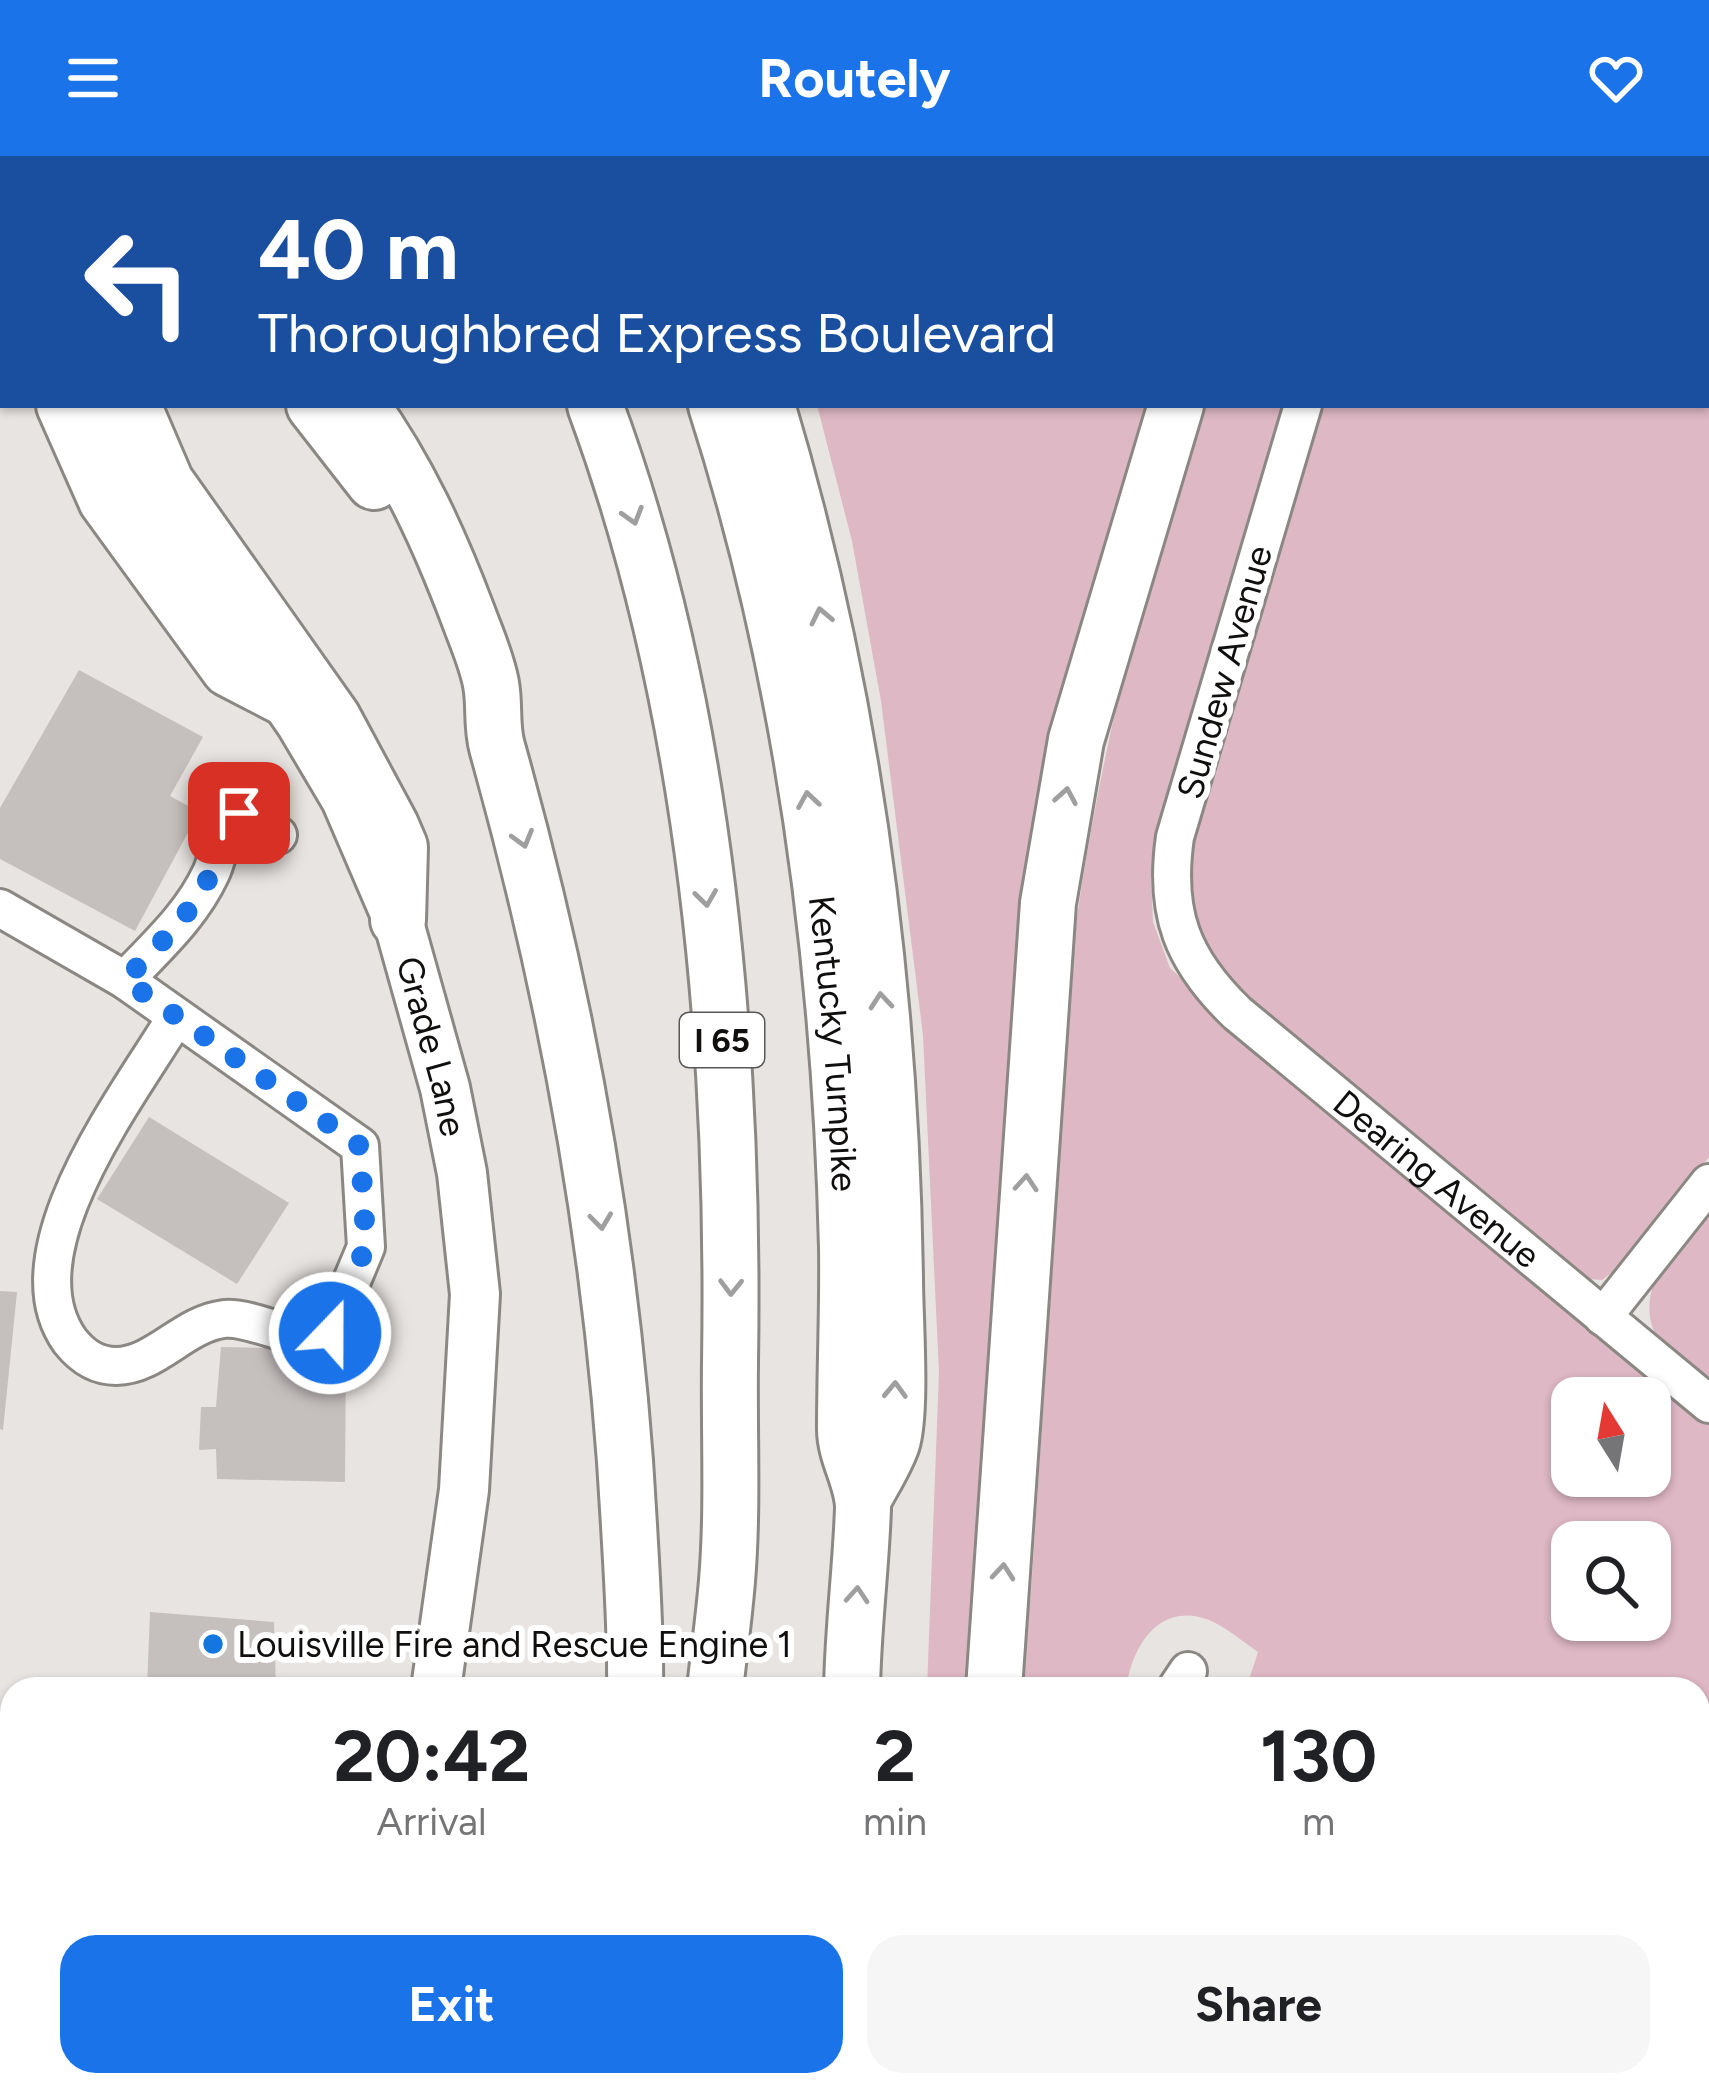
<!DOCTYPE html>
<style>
:root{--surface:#fff;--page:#f6f6f6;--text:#202124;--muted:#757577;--accent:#1a73e8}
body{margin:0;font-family:Figtree,sans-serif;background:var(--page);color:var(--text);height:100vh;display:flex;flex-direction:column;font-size:45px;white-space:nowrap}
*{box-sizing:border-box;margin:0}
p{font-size:39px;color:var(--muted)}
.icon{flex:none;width:66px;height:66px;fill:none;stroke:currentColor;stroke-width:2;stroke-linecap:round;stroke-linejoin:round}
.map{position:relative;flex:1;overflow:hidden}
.sheet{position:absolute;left:0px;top:1521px;width:1710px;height:420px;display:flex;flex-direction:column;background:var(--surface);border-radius:36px 36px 0 0;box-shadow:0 3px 9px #0004}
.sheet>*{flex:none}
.banner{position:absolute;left:0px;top:0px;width:1710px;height:252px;box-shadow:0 3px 9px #0004;background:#1a4fa0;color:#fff;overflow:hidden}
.needle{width:78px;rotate:349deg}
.controls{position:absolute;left:1551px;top:1221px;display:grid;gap:24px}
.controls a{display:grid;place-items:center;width:120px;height:120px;border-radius:24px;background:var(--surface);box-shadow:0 3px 9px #0004;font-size:60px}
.pin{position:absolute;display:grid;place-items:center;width:102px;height:102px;color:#fff;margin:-51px;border-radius:24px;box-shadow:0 6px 18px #0006}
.me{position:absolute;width:132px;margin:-66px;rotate:22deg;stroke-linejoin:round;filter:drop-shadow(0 0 9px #0008)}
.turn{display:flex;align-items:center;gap:42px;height:252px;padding:0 60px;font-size:54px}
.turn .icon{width:156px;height:156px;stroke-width:2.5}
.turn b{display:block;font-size:84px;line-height:102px}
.eta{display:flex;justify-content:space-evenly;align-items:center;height:204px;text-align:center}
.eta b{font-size:72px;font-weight:700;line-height:84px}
.button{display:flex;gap:24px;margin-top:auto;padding:24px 60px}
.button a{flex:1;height:138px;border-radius:36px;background:var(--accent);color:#fff;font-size:48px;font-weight:700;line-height:138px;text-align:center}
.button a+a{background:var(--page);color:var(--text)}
header{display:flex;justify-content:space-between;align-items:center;height:156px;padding:0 60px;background:var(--accent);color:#fff;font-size:54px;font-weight:700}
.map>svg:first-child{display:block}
.green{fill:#deb8c4;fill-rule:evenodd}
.building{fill:#c5bfbe}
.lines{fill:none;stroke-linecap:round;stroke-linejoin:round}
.minor-casing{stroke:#8b8884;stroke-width:42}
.major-casing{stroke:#8b8884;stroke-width:54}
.highway-casing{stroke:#8b8884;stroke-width:60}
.minor{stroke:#fff;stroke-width:36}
.major{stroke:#fff;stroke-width:48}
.highway{stroke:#fff;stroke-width:54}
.oneway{stroke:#a09f9f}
.route{stroke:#1a73e8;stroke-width:21;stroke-dasharray:0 37.8}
.poi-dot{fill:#1476df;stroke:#fff;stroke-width:4.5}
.labels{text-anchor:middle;stroke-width:12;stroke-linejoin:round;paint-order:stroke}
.shield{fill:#fff;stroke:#585756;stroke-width:3}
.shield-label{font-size:33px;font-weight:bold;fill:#110f0e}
.street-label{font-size:36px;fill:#110f0e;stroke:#fff}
.poi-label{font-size:36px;fill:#110f0e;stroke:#fff;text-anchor:start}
</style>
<header><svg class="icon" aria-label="menu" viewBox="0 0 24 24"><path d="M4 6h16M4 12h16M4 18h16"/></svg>Routely<svg class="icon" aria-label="heart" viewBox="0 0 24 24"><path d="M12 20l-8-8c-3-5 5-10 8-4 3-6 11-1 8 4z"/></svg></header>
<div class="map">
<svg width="1709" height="1941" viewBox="0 0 1709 1941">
<rect width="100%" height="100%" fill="#e8e4e1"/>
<path class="green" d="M736,0H1216L1215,3Z
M1388,0H1709V1001L1623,1108L1602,1124L1578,1122L1212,817L1185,741L1187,687L1315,249H1707V3H1387Z
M817,249H1146L1112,370L972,1533H927L939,1216L923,879L881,545L852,385Z
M1195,249H1290L1160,673L1151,722L1153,766L1170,812L1251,886L1709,1265V1886L1698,1900V1533H1246L1258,1496C1242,1485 1226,1471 1209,1464C1158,1445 1132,1491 1126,1533H1020L1031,1436L1074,784C1098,601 1145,426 1195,249ZM1572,1242H1650V1320H1572ZM1572,1386H1650V1464H1572Z
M1709,1044V1230C1694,1217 1671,1203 1660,1186C1626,1136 1682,1081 1709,1044Z
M0,1858L12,1865V1929H101L117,1941H0Z
M965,1929H1215L1230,1941H963Z
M1277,1929H1675L1666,1941H1293Z"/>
<path class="building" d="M79,514L203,581L170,640L199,656L135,775L0,703V652Z
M149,961L289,1047L237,1128L97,1043Z
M0,1135L17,1136L3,1274L0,1273Z
M221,1191L346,1194L345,1326L217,1323L216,1293L199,1294L201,1251H216Z
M150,1456L274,1466L276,1533H147Z"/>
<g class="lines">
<defs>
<g id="minor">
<path d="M1376,3L1377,0"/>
<path id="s1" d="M1303,249L1175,681C1164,757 1182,804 1237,857L1709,1248"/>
<path d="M0,752L125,824L360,990L366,1091L330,1177L313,1185C291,1180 244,1160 224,1163C183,1168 157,1209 116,1210C96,1210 82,1200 70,1185C6,1096 130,938 176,861"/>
<path d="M125,824C157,790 191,760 211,717C221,696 219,670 239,657L278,679"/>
<path d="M1603,1161L1709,1027"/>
<path d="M1176,1533L1188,1515"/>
<path d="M0,1813L12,1822"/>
<path d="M1698,1925L1709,1911"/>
<path d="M143,1929L155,1941"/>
<path d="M1252,1929L1267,1941"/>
</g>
<g id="major">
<path d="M81,3V0"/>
<path id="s2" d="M106,249L131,319L301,567L346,643L398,764L445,932L462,1017L475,1138L464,1334L436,1533"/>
<path d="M395,1941L397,1929"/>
</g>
<g id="highway">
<path d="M150,0L152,3"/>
<path d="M503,0L504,3"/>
<path d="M632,0L633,3"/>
<path d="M683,0L684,3"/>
<path d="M1246,3L1247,0"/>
<path d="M0,64L3,70"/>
<path d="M64,249L106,344L229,513L283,541"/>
<path d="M133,249L166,326L333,562L391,670L400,691L398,764"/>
<path d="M314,249L374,326"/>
<path d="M361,249C408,314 440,385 468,459C476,481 487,505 491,528C495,549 491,569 497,591C569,847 615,1103 629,1369C632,1424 636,1479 635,1533"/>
<path d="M595,249C706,548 735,890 730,1207C729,1279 733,1353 727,1425C724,1461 719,1497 715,1533"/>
<path id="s3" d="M716,249C803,520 840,808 847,1091C848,1151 845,1212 845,1273C845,1300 863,1325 863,1352C861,1412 853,1472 852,1533"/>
<path d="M767,249C852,533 891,827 895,1123C895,1160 902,1256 892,1287C885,1307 872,1326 863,1344"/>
<path d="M994,1533L1048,747L1076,584L1176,249"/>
<path d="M637,1929L643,1941"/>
<path d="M683,1941L684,1929"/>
<path d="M830,1941L831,1929"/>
<path d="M933,1941L935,1929"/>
</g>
</defs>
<use href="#minor" class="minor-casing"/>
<use href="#major" class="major-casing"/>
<use href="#highway" class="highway-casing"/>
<use href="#minor" class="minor"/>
<use href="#major" class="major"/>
<use href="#highway" class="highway"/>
</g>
<defs><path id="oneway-chevron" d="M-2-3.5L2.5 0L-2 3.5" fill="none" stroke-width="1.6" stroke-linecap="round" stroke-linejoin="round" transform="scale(3)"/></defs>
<g class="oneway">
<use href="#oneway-chevron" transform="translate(633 360) rotate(73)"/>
<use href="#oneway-chevron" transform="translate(821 460) rotate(-102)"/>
<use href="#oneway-chevron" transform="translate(1066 640) rotate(-80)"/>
<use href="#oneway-chevron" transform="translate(808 644) rotate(-99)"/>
<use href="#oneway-chevron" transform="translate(523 683) rotate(74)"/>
<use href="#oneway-chevron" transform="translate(706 742) rotate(82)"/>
<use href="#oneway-chevron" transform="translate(881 845) rotate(-95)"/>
<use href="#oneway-chevron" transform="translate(1026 1027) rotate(-86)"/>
<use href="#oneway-chevron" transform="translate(601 1065) rotate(83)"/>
<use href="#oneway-chevron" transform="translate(731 1131) rotate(91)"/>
<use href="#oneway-chevron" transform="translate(895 1234) rotate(-88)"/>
<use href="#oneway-chevron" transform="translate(1003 1416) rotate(-85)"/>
<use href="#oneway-chevron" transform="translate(857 1439) rotate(-86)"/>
</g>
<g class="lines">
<path class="route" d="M239,657C220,670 220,696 211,717C191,760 157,790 125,824L360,990L366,1090L330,1177"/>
</g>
<circle class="poi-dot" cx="213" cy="1488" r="12"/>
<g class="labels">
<rect class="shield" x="680" y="857" width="84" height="54" rx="9"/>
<g class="shield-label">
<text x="722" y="896">I 65</text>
</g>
<g class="street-label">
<text transform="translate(1224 516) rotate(-74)" y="13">Sundew Avenue</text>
<text dy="13" stroke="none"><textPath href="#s3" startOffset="651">Kentucky Turnpike</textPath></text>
<text dy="13" stroke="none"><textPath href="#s2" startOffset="726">Grade Lane</textPath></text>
<text dy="13" stroke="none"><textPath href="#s1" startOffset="906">Dearing Avenue</textPath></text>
</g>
<g class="poi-label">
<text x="237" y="1501">Louisville Fire and Rescue Engine 1</text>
</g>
</g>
</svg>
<div class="controls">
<a><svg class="needle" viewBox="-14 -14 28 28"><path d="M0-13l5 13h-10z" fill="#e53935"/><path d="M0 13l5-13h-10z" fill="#757577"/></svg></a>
<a><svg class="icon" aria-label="search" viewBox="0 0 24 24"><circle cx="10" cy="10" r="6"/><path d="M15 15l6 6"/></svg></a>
</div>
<div class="pin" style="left:239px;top:657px;background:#d93025"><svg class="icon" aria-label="arrive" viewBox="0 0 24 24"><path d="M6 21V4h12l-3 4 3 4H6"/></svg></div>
<svg class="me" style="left:330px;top:1177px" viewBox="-20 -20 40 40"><circle r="17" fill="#1a73e8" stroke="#fff" stroke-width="3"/><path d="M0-11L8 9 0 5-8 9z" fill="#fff"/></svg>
<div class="banner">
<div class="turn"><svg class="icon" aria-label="left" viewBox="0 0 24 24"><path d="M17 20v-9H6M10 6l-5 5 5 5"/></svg><div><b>40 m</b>Thoroughbred Express Boulevard</div></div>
</div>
<section class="sheet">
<div class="eta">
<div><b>20:42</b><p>Arrival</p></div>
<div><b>2</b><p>min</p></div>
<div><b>130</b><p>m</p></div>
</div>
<div class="button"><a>Exit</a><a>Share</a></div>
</section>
</div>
